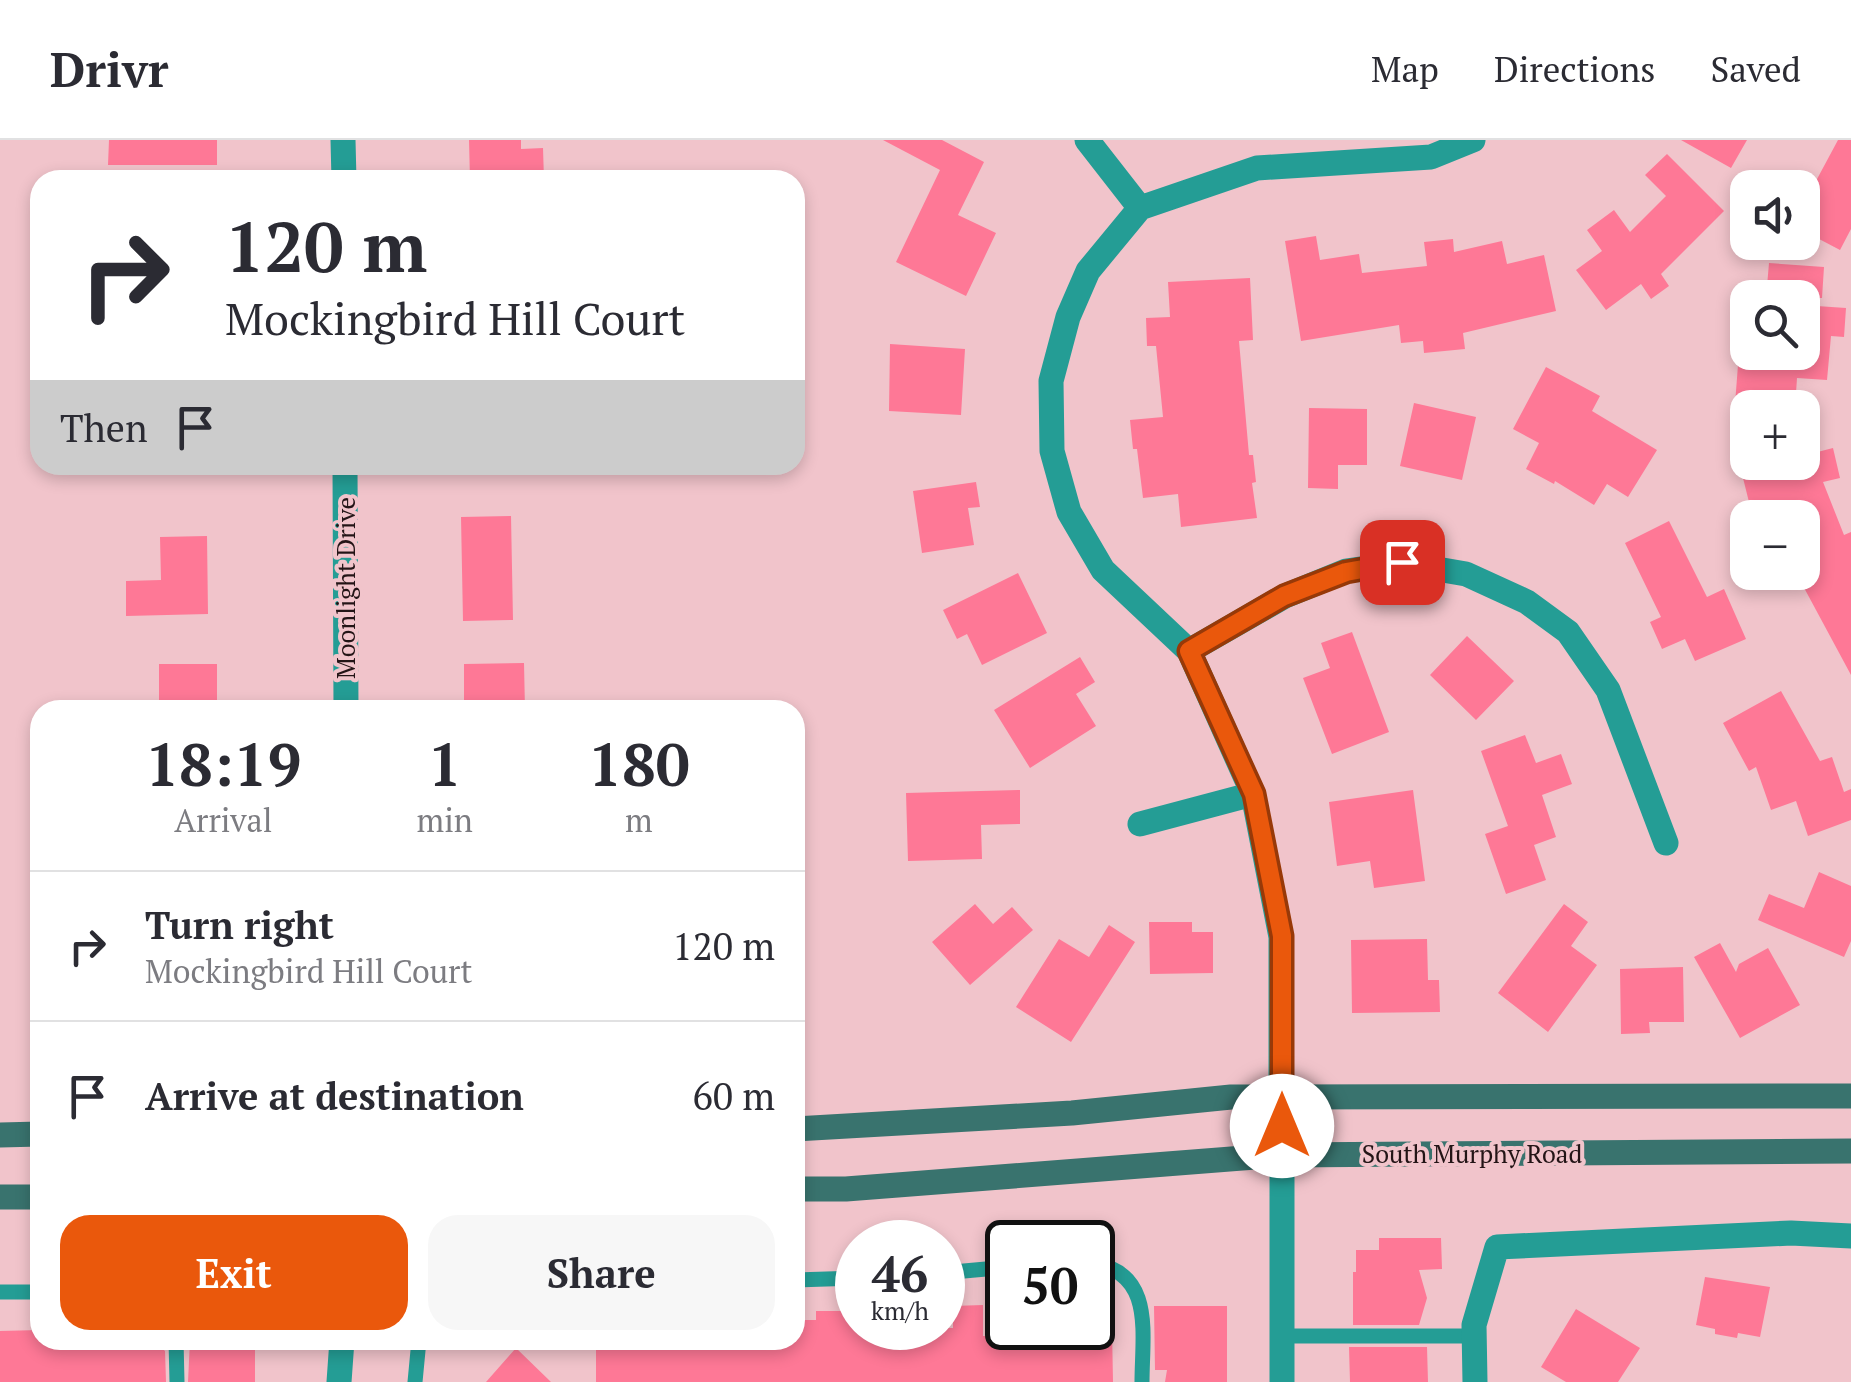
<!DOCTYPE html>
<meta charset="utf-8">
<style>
:root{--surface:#fff;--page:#f7f7f7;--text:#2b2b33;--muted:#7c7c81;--line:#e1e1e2;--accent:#ea580c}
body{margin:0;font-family:"PT Serif",serif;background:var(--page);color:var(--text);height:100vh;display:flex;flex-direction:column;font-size:38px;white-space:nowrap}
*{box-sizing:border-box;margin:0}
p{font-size:32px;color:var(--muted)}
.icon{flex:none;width:55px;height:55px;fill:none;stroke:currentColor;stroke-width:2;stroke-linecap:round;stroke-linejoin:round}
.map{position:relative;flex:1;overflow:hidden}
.panel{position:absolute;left:30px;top:560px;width:775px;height:650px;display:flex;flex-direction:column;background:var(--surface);border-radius:30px;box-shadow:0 5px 15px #0003}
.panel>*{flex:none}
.banner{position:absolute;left:30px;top:30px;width:775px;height:305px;border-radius:30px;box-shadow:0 5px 15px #0003;background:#fff;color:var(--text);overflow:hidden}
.tools{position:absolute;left:1730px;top:30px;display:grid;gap:20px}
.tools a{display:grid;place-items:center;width:90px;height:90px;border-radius:20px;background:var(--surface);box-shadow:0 5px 15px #0003;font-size:50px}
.speed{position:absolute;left:835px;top:1080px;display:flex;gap:20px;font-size:50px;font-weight:700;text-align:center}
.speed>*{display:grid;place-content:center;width:130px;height:130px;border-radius:50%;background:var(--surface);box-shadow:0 5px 15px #0003;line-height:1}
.speed small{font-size:25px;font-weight:400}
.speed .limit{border:5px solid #111;border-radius:15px;background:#fff;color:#111}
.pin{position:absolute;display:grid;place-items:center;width:85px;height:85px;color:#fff;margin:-42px;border-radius:20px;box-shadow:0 5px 15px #0006}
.me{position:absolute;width:110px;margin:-55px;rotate:0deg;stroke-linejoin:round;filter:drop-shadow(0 0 8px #0008)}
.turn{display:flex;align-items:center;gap:35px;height:210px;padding:0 30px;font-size:45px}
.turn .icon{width:130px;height:130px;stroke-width:2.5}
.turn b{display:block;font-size:70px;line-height:85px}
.then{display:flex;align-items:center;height:95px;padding:0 30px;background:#0003;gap:20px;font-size:38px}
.eta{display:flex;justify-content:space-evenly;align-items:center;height:170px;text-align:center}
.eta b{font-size:60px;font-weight:800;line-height:70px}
.primary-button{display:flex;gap:20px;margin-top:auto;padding:20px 30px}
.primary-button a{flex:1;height:115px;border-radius:30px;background:var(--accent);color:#fff;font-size:40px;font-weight:800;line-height:115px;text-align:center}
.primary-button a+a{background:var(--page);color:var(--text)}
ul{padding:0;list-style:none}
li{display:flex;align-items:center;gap:30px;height:150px;padding:0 30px;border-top:2px solid var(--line)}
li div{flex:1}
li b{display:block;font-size:38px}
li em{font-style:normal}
header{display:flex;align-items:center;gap:60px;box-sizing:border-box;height:140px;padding:0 50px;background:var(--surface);border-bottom:2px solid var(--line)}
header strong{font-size:48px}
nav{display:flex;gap:55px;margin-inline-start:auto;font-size:35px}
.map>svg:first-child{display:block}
.building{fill:#fe7896}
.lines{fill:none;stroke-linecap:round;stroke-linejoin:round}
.service{stroke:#249d95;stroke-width:15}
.minor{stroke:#249d95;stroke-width:25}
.tertiary{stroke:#249d95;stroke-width:25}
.secondary{stroke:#39736e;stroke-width:25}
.route-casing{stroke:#983908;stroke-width:25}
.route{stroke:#ea580c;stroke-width:18}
.labels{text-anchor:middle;stroke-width:8;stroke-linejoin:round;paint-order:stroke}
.street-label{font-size:25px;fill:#231416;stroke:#f1c4cb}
</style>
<header>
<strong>Drivr</strong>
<nav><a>Map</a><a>Directions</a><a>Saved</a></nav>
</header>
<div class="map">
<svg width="1851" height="1242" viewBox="0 0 1851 1242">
<rect width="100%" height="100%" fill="#f1c4cb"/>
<path class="building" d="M109,0H217V25H108Z
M469,0H521V9L543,8L544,40H470Z
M883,0H942L984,22L958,75L996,93L966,156L896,122L940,30Z
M1681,0H1747L1731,28Z
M1838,0H1851V89L1840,110L1802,90V67Z
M1667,14L1724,71L1661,134L1669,146L1651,159L1641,144L1606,170L1576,130L1602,111L1587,90L1614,70L1630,92L1666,56L1645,35Z
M1316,96L1320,120L1359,114L1362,133L1427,126L1424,102L1453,99L1454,112L1502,101L1507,124L1544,115L1556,171L1463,193L1465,209L1424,213L1423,201L1401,203L1399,185L1301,201L1285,101Z
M1769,123L1824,127L1822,158H1766Z
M1250,138L1253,200L1239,201L1249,315H1253L1256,342L1252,343L1257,378L1181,387L1178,354L1143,358L1137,309H1133L1130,280L1163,277L1156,206H1147L1146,178L1170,177L1168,142Z
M1802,165L1846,168L1844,197L1831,196L1827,240L1797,238L1795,268L1735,264L1739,212H1802Z
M890,204L965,209L961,275L889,271Z
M1546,227L1600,256L1592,271L1657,310L1628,357L1607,344L1594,365L1555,341L1554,344L1526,329L1539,303L1513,289Z
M1414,263L1476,277L1462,340L1400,326Z
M1309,268L1367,269V325H1338V349L1308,348Z
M1833,308L1840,338L1823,342L1844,395L1851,392V535L1802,444V378H1753L1739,322H1802V316Z
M976,342L980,367L968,368L974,405L922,413L913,351Z
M511,376L513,480L463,481L461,377Z
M1669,381L1707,457L1724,449L1746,499L1695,521L1685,499L1662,509L1650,482L1661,477L1625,403Z
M207,396L208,474L126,476V441L161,440L160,397Z
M1018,433L1047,493L982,525L967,494L957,499L943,470Z
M1352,492L1389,592L1332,614L1303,538L1330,528L1321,503Z
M1467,496L1514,541L1476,580L1430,535Z
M1080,517L1095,542L1076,554L1096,586L1030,628L994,570Z
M524,523L525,570H464V524Z
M159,524H217V570H159Z
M1781,551L1820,621L1832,617L1844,652L1851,649V680L1808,696L1796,661L1771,670L1756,627L1749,631L1723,583Z
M1525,595L1536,623L1561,614L1572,644L1542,655L1556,697L1534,705L1546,740L1506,754L1485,694L1508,686L1481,611Z
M1020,650V684L981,685L982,719L908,721L906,653Z
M1413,650L1425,741L1374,748L1370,721L1337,726L1329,662Z
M1819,732L1851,746V801L1844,817L1758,780L1769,754L1804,768Z
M975,764L993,784L1012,767L1033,790L970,845L932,802Z
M1564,764L1588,782L1571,806L1597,825L1548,892L1498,853Z
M1149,782H1192V792H1213V833L1150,834Z
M1109,785L1135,802L1071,902L1016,867L1059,799L1089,817Z
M1427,799L1428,840H1439L1440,872L1352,873L1351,800Z
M1720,803L1736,832L1739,824L1768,808L1800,865L1740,898L1694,817Z
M1683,827L1684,882H1649L1650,893L1621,894L1620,829Z
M1379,1098H1441L1442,1129L1419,1130L1427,1158L1419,1185H1353V1132H1356V1110H1379Z
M1705,1137L1770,1147L1760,1197L1738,1193L1737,1198L1715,1194V1189L1696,1185Z
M983,1165V1196H1042V1188H1112L1113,1242H596V1200H795V1180H816V1171H852V1188H897L898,1200L922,1188H953V1166Z
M1154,1166H1227V1242H1165L1167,1230H1155Z
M1576,1169L1640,1208L1618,1242H1566L1541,1227Z
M40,1190V1200H153L165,1211L166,1242H0V1191Z
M190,1200H219V1207H255V1242H188Z
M1349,1207H1427L1428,1242H1350Z
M516,1208L551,1242H486Z"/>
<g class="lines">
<path class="service" d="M1092,1123C1155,1132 1142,1194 1142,1242
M942,1133L1008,1127
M795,1140L858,1138
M0,1152H40
M1282,1196H1474
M176,1200L177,1242
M415,1242L419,1200"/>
<path class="minor" d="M343,0L344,40
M1087,0L1140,68
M345,325L346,570
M1189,511L1285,456L1346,431L1402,423L1466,434L1527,462L1568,492L1608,550L1666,703
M1140,684L1253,654
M1281,957V797L1253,654L1189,511L1103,430L1069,372L1052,311L1051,241L1068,177L1088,131L1140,68L1257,28L1431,17L1473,0
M1282,1242V1015
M1475,1242L1474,1185L1497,1107L1791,1093L1851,1096"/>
<path class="tertiary" d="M339,1242L342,1200"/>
<path class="secondary" d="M1281,957L1282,1015
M795,989L1072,973L1231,957L1851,956
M0,995L40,994
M795,1049H846L1282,1015L1851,1011
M0,1057H40"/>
</g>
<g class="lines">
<defs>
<path id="route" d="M1282,986V796L1254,654L1189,511L1284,456L1346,432L1402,422"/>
</defs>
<use href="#route" class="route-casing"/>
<use href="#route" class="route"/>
</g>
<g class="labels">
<g class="street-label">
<text transform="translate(346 448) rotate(-90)" y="9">Moonlight Drive</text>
<text x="1472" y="1023">South Murphy Road</text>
</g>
</g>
</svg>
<div class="tools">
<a><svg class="icon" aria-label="sound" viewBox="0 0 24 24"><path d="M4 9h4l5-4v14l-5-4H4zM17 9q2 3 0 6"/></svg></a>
<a><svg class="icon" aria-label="search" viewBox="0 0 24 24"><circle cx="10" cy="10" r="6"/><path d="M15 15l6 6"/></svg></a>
<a>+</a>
<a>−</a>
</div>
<div class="speed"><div>46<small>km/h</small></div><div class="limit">50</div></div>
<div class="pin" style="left:1402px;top:422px;background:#d93025"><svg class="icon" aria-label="arrive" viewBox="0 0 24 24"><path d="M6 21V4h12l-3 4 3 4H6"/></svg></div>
<svg class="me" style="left:1282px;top:986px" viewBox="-20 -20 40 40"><circle r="19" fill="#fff"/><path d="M0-13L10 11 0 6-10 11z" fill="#ea580c"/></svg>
<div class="banner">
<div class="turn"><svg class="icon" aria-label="right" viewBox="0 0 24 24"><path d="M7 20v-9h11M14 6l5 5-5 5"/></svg><div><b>120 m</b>Mockingbird Hill Court</div></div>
<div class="then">Then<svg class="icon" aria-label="arrive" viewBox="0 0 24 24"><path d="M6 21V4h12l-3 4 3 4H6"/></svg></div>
</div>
<section class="panel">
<div class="eta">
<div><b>18:19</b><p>Arrival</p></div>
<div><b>1</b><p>min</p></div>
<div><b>180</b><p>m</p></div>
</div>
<ul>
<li><svg class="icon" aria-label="right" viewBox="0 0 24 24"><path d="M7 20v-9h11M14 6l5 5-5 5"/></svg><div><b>Turn right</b><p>Mockingbird Hill Court</p></div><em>120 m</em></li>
<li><svg class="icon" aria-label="arrive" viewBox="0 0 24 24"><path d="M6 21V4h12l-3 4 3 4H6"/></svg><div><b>Arrive at destination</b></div><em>60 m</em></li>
</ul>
<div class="primary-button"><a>Exit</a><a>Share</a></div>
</section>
</div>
